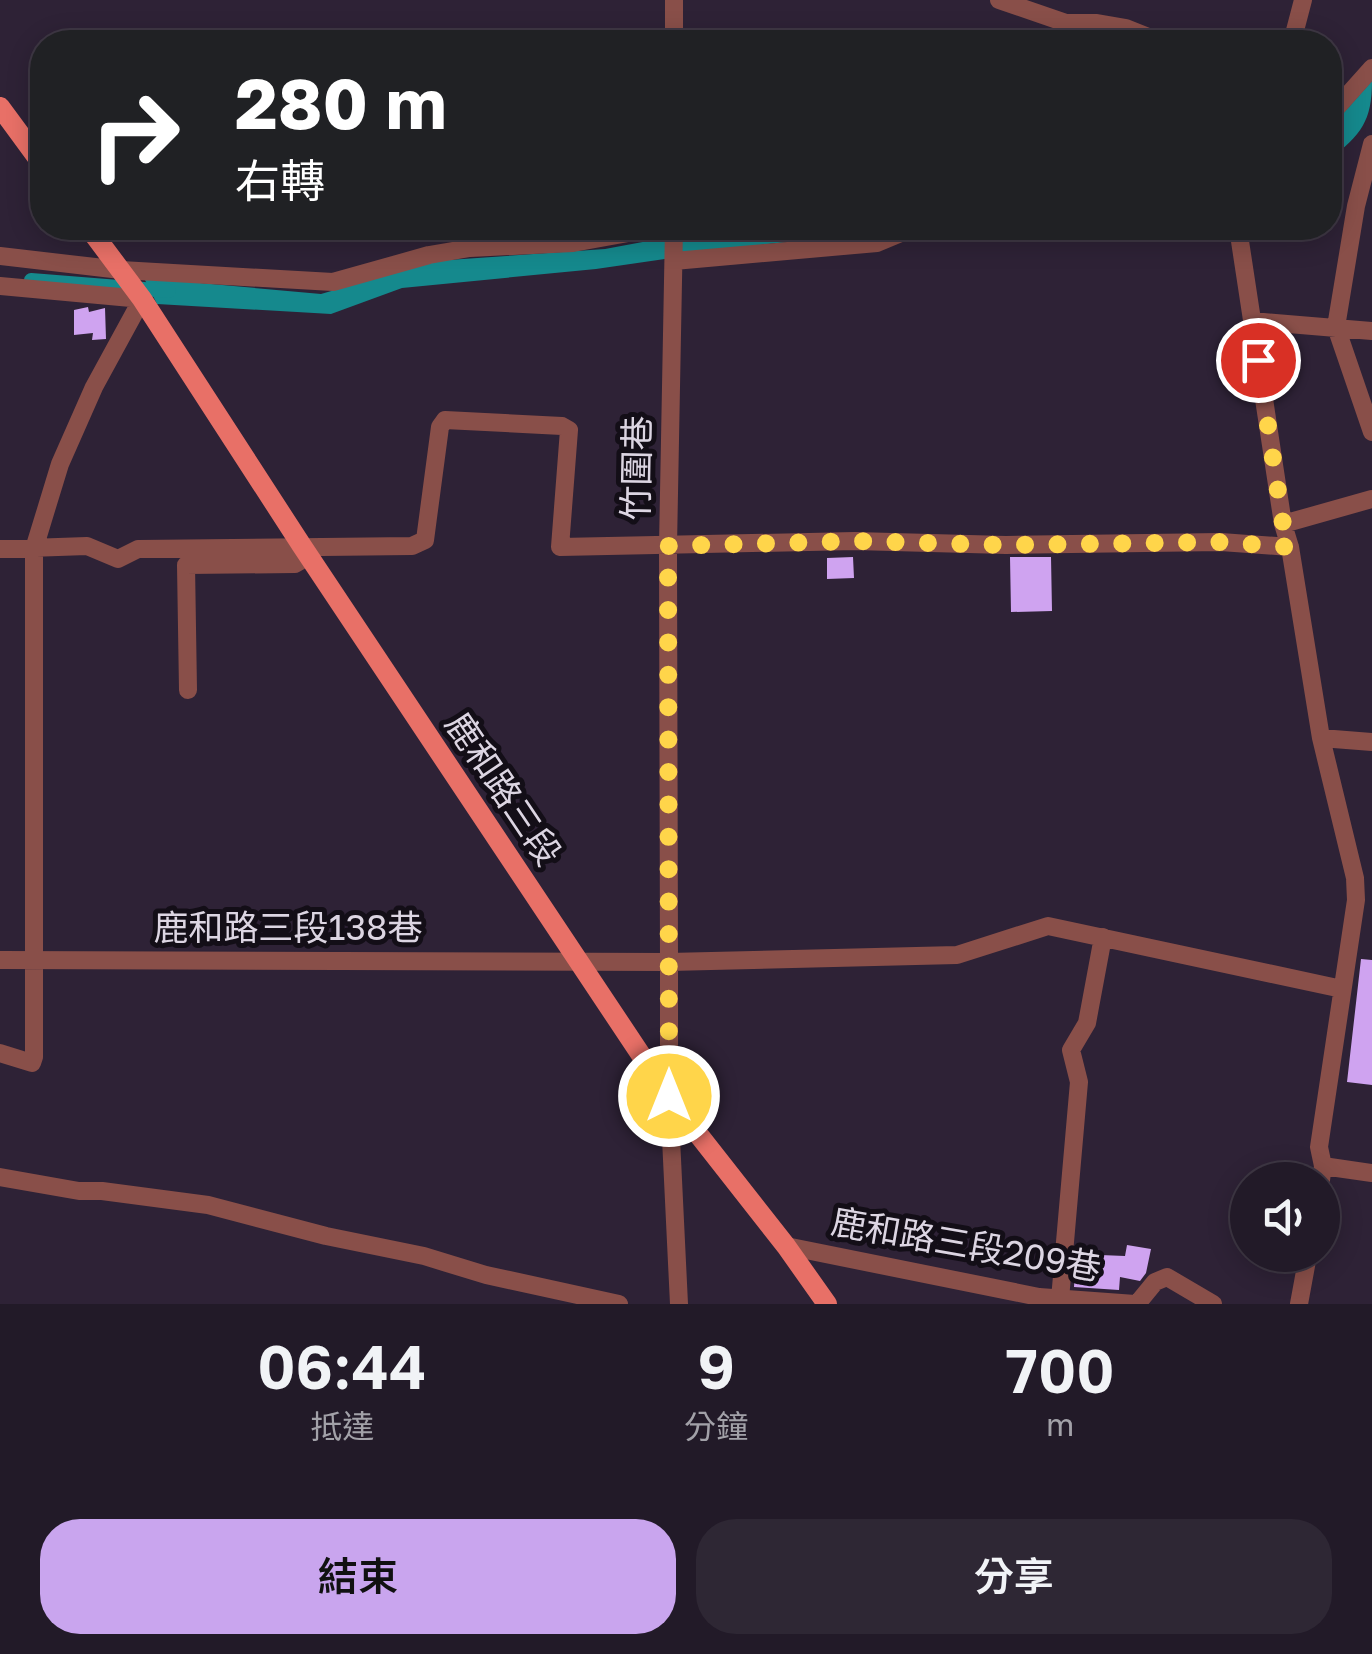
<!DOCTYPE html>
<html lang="zh-TW">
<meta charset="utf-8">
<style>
:root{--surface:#221a28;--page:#2e2734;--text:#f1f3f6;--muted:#a2a1a8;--line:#3f3845;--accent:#c9a5ee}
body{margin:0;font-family:"Golos Text","Noto Sans TC",sans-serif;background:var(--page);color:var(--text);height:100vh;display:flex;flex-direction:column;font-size:38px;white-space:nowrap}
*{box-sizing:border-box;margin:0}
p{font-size:32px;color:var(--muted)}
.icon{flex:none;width:55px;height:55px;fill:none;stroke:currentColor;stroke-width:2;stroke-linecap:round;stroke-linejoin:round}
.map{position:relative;height:1304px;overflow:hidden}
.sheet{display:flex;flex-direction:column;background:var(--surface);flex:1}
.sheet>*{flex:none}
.top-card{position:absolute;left:30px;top:30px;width:1312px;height:210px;border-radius:40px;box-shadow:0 5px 25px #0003,0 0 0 2px var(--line);background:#202124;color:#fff;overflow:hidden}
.tools{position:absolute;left:1230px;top:1162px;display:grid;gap:20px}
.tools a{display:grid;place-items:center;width:110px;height:110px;border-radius:50%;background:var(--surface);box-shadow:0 5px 25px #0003,0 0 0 2px var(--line);font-size:50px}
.pin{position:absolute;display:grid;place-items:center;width:85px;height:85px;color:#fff;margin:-42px;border:5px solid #fff;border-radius:50%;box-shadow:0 2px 10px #0007}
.me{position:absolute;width:110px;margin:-55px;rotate:0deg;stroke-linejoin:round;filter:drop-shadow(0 0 8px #0008)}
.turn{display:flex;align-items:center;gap:35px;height:210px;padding:0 40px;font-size:45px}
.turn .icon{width:130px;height:130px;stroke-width:2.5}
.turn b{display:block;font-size:70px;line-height:85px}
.eta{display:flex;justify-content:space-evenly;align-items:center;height:170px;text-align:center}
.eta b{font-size:60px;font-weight:600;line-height:70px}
.primary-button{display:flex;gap:20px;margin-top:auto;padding:20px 40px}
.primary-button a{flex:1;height:115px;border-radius:40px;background:var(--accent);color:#111;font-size:40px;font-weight:600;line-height:115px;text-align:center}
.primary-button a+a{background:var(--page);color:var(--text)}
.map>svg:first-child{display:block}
.water{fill:#15898d}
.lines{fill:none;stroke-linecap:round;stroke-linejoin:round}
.canal{stroke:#15898d;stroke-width:14}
.building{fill:#cfa3f0}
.minor{stroke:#894f49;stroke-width:18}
.major{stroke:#e87067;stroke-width:20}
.route{stroke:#ffd54a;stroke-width:18;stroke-dasharray:0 32.4}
.labels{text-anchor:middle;stroke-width:10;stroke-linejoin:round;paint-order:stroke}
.street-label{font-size:35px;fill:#dcd5e2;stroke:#130e17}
</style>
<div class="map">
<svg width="1372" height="1304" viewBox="0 0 1372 1304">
<rect width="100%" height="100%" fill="#2e2236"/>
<path class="water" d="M1372,81C1372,121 1361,135 1330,159V128Z
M763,228H893L887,232L768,244L596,269L402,288L331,314L157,304L144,278L321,294L434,261L605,249L691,233Z"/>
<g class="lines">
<path class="canal" d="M31,280L169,291"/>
</g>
<path class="building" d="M88,307L89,312L105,308L106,339L92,340L93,333L74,335V310Z
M853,557L854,578L827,579V558Z
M1010,557H1051L1052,611L1011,612Z
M1361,959L1372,960V1085L1347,1082Z
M1127,1245L1151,1249L1146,1273L1140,1281L1120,1277L1119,1290L1074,1287L1076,1254L1125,1256Z"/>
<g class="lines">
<path class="minor" d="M999,0L1066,23H1097L1126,28L1161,42
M674,42V0
M1189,42L1213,38L1243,42
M1292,42L1303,0
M1330,115L1372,68
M1372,144L1356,206L1336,327L1372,432
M674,228L668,546L669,962V1097L679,1304
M1238,228L1283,524L1290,547L1321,738L1355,878L1356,900L1319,1147L1323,1166L1321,1180
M0,256L121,270L333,282L429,255L470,248L573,243L656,228
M674,261L877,243L913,228
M0,286L142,299L94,387L60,464L34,549V1057L32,1063L0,1053
M1252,321L1372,331
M1283,524L1372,499
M0,549L87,546L118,559L138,549L412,546L425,540L440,427L445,420L562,426L569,430L560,547L855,541L1006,545L1221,542L1290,547
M188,690L186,565L295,564L309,556
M1321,738L1372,742
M0,960L669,962L957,955L1048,926L1342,989
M1323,1166L1372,1173
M0,1177L79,1191H102L208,1205L326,1236L424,1256L486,1275L619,1304
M786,1246L1039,1297L1135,1304
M1060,1299L1079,1082L1071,1050L1087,1023L1103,937
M1137,1304L1155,1282L1167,1277L1213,1304
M1299,1304L1308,1255"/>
<path class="major" d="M0,107L42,164
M89,228L142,299L302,546L669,1097L786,1246L827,1304"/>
</g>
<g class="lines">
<path class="route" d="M669,1096L668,546L856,541L1006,545L1222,542L1290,547L1283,524L1258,360"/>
</g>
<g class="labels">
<g class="street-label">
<text transform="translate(637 468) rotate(-89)" y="12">竹圍巷</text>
<text transform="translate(503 789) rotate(56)" y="12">鹿和路三段</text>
<text x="288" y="940">鹿和路三段138巷</text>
<text transform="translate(966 1245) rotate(10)" y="12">鹿和路三段209巷</text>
</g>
</g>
</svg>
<div class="tools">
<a><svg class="icon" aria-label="sound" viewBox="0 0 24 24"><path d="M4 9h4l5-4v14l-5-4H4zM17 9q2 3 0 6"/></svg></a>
</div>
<div class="pin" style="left:1258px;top:360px;background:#d93025"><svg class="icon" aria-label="arrive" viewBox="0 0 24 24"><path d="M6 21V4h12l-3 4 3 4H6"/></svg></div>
<svg class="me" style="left:669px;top:1096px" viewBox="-20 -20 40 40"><circle r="17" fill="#ffd54a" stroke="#fff" stroke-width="3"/><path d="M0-11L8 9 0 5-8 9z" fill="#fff"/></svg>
<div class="top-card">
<div class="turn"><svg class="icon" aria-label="right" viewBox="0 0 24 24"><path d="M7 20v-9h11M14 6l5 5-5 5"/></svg><div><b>280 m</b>右轉</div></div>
</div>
</div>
<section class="sheet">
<div class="eta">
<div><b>06:44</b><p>抵達</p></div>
<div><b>9</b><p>分鐘</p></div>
<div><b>700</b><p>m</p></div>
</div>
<div class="primary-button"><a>結束</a><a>分享</a></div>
</section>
